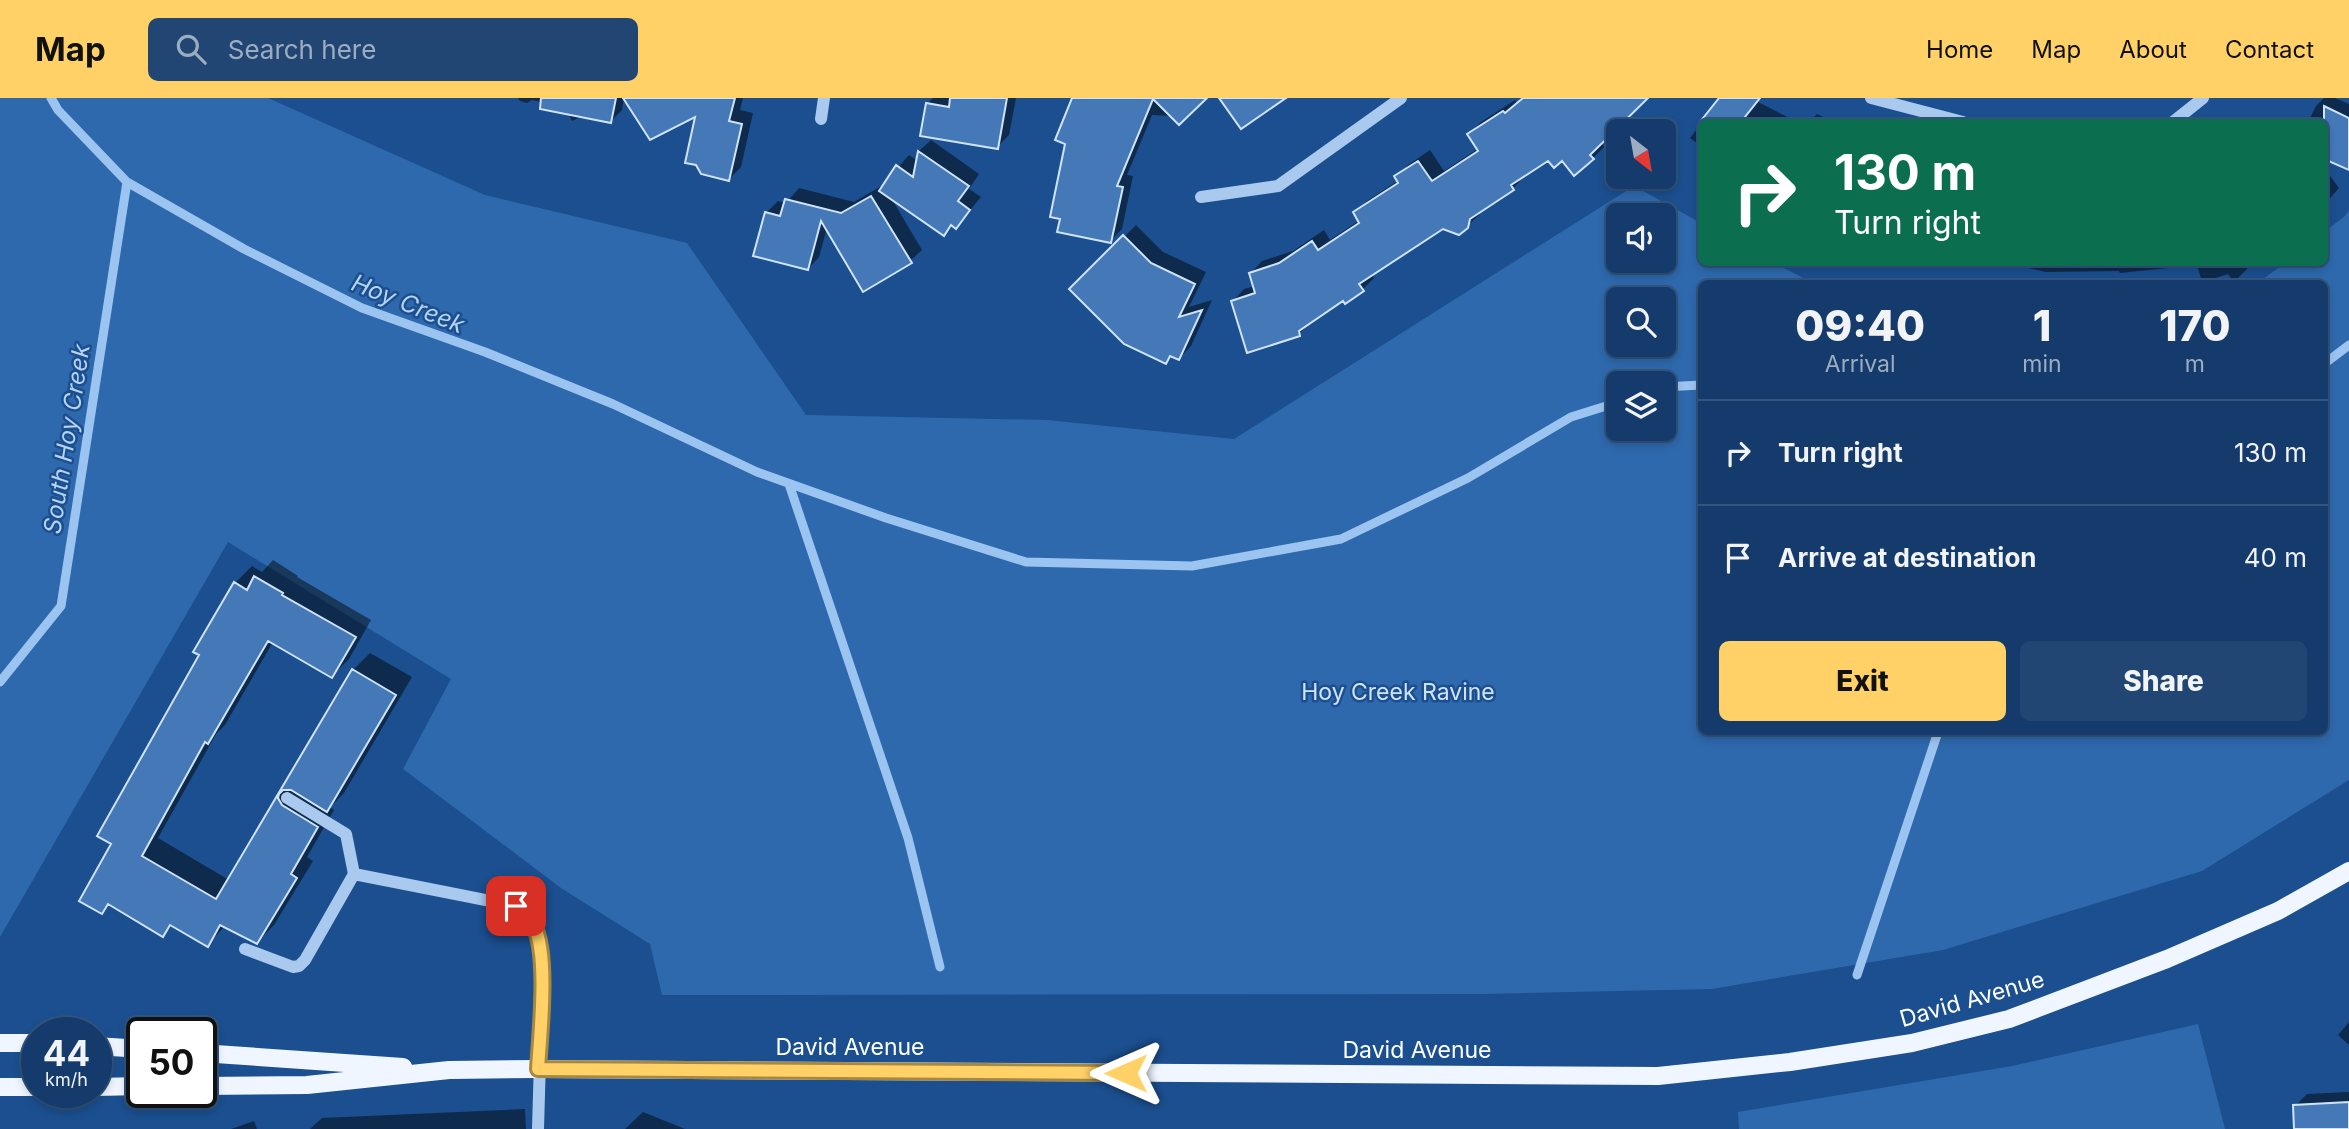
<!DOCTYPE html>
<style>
:root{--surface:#143b6b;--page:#214673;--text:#f1f3f6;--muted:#9dadc1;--line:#33557e;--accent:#ffd166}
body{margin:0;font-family:Inter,sans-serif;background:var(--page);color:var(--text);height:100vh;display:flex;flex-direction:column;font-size:26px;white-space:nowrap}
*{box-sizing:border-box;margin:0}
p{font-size:23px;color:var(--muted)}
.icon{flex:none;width:38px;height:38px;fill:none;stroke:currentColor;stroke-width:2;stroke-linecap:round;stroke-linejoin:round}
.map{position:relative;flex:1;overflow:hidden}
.details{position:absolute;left:1698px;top:182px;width:630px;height:455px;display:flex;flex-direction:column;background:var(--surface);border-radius:10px;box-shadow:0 4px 10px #0003,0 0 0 2px var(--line)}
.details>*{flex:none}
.banner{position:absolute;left:1698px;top:21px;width:630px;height:147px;border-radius:10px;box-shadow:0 4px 10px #0003,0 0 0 2px var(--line);background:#0b6e4f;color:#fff;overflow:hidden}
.needle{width:46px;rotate:149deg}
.controls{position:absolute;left:1606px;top:21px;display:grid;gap:14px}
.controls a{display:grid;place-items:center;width:70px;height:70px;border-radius:10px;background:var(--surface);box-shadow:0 4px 10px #0003,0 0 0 2px var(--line);font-size:35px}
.speed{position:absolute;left:21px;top:919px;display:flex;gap:14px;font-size:35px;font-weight:700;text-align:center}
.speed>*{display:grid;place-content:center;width:91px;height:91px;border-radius:50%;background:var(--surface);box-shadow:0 4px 10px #0003,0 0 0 2px var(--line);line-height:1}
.speed small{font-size:18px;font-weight:400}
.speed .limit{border:4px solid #111;border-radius:10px;background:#fff;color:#111}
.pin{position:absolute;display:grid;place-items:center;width:60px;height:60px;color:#fff;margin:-30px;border-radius:14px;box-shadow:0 4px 10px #0006}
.me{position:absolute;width:77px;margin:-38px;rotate:270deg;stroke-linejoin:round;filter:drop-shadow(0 0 5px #0008)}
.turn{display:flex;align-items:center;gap:24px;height:147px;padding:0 21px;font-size:32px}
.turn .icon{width:91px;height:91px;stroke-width:2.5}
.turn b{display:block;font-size:49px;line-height:60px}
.eta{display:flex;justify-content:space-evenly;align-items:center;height:119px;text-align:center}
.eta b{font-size:42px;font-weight:800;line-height:49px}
.action{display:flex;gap:14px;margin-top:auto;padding:14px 21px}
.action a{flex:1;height:80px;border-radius:10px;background:var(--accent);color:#111;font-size:28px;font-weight:800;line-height:80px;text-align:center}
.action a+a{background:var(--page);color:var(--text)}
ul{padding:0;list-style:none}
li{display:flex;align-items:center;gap:21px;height:105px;padding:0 21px;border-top:2px solid var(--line)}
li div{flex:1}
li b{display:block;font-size:26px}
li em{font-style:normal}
header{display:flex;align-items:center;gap:42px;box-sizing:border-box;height:98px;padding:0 35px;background:var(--accent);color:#111}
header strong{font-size:33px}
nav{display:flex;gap:38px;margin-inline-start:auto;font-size:24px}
.search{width:490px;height:63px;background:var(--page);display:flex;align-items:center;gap:18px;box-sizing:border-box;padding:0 24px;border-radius:10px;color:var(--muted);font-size:26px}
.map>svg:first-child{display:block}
.green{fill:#2e69ad;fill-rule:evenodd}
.shadow{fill:#0007}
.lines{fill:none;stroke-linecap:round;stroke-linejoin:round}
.stream{stroke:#9cc4f0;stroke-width:9}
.building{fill:#4478b7;stroke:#cfe3fa;stroke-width:2}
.minor{stroke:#a9c9ee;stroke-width:12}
.major{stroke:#f0f6ff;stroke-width:18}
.route-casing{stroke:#a68842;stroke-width:18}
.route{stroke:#ffd166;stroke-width:12}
.labels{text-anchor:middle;stroke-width:5;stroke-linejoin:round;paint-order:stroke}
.park-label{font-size:23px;fill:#cfe3fa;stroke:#1b4f8f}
.street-label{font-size:23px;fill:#fff;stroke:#1b4f8f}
.water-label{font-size:24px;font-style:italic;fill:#b5d3f5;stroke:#1b4f8f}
</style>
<header>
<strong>Map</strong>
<div class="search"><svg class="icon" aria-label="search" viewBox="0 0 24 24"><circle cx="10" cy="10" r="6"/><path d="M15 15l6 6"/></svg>Search here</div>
<nav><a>Home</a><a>Map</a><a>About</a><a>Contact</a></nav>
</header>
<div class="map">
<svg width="2349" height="1031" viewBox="0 0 2349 1031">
<rect width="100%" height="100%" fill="#1b4f8f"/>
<path class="green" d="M0,0H268L485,97L687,145L806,317L1047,322L1234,341L1634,88L1701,125V164L1774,165L1813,185L1701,186V634H2324V186L2258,185L2285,165L2324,164V134L2345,118L2349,112V682L2202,773L1943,852L1712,891L1484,896L662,897L650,846L561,790L403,671L451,581L228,444L0,839ZM1619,117H1664V163H1619ZM1619,201H1664V247H1619ZM1619,285H1664V331H1619Z
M2198,926L2225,1031H1739L1738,1014L2012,968Z"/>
<path class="shadow" d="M518,0H624L622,12L610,24L582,18L572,23L566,10L532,2L527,5L520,3Z
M625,0H743L740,12L753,15L741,69L729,81L698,15Z
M933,0H1016L1009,37L997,49L927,6Z
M1074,0H1204L1173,18L1152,17L1127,77L1133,78L1122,131L1110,143L1067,45Z
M1523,0H1645L1601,44L1604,49L1593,60H1548L1523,77L1524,79L1513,90L1480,112L1479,117L1466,129H1442L1372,176L1374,180L1363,191L1344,201L1311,224L1299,236L1233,203L1244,191L1255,188L1251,175L1262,163L1293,153L1324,132L1330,142L1360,122L1355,115L1367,103L1399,82L1397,79L1408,67L1430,52L1444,73L1479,50L1469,36L1481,24L1515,2L1517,5Z
M1721,0H1761L1758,4L1797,24H1702Z
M2324,0H2335L2349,6V70L2324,59V24H2308L2316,8Z
M1817,16L1833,24H1809Z
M1701,26V48L1690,40Z
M931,42L979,76L969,91L981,99L956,129L953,126L943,136L890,98L922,152L910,163L827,130L819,159L808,171L766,115L778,103L786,105L799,90L854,104L883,87L909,57L918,63L919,53Z
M2324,70L2339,90L2324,107Z
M1136,127L1163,154L1206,174L1189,209L1212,202L1191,248L1179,260L1173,257L1166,264L1072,191Z
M2003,164H2259L2248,170L2234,184L2228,176L2202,184L2197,167L2120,175L2119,173L2046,174Z
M273,462L298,478L297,479L371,522L349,561L332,578L273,544L225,627L216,636L158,740L229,782L353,572L370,555L412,579L344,695L330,709L334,712L307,759L313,763L274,827L257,844L226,827L207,847L173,826L163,837L110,806L102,814L114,745L235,485L252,468L262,474Z
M2349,924V947L2338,937Z
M2349,994V1031H2296L2295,1008L2307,996Z
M525,1011L526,1031H310L322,1020Z
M643,1014L685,1031H625Z
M254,1023L257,1031H231Z"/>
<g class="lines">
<path class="stream" d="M51,0L58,12L127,84L244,151L362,210L485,254L613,306L757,374L886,420L1026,464L1192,468L1341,441L1468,380L1571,319L1619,304
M2324,266L2349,247
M1664,289L1701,287
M789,386L908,740L940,869
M0,584L61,508L127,84
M1857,877L1938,634"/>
</g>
<path class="building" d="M541,0H616L611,25L540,11Z
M623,0H735L729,23L742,26L729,83L701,76L696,67L685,65L695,19L650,42Z
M950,0H1007L998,51L920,38L926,5L949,9Z
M1072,0H1207L1179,27L1153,1L1117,88L1123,89L1111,145L1057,134L1060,121L1050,119L1065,46L1055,42Z
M1219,0H1286L1241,31Z
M1523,0H1648L1590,57L1594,61L1574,78L1562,63L1554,70L1548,63L1511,87L1514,92L1470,121L1468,130L1459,137L1443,131L1359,186L1364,193L1345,206L1343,203L1299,233L1300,238L1247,255L1231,203L1255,195L1249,175L1279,165L1312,143L1318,152L1359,125L1353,114L1398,85L1394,78L1418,63L1432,83L1478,53L1467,36L1503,13L1505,15Z
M1719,0H1760L1741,24H1700Z
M2324,8L2349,20V72L2324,61Z
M918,53L969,88L958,103L970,112L956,131L951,127L944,138L879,93L896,67L913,79Z
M871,98L912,165L863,194L821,123L808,172L753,158L765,114L780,118L785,101L841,115Z
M1123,137L1151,165L1195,186L1179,219L1202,212L1179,262L1170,258L1166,266L1124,246L1069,191Z
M254,478L283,495L282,497L356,539L332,580L268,543L208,646L205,644L142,758L216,801L352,571L396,597L327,714L291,692H283L279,696L278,700L282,707L318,729L291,776L297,780L257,846L220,827L208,849L170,827L163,839L108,806L102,816L79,803L111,746L97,738L199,557L193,554L234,484L247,492Z
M2349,1004V1031H2294L2293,1007Z"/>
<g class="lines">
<path class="minor" d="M1871,0L1963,24
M821,21L824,0
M2173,24L2203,0
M1201,99L1278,88L1401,0
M354,776L516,808C533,823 537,835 543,857L538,1031
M245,851L293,869L299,868L305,862L354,776L346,736L287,700"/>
<path class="major" d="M0,945H37
M96,948L142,951
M201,955L403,969
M201,988L307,987L449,972L538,971L1658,978L1790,964L1912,945L2009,921L2167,861L2278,813L2349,773
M0,989H37
M96,989L142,988"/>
</g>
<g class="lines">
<defs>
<path id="route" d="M516,808C523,814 530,820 534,828C549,857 540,937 538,971L1126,975"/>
</defs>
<use href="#route" class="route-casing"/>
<use href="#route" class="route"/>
</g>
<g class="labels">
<g class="park-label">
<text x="1398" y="602">Hoy Creek Ravine</text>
</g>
<g class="street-label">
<text transform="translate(1972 901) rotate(-16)" y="8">David Avenue</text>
<text x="850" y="957">David Avenue</text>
<text x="1417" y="960">David Avenue</text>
</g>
<g class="water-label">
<text transform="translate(408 206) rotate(22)" y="8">Hoy Creek</text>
<text transform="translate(67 341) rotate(-81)" y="8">South Hoy Creek</text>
</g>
</g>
</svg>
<div class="controls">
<a><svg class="needle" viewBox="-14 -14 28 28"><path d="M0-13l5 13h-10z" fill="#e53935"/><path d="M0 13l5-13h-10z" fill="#9dadc1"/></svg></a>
<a><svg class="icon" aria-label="sound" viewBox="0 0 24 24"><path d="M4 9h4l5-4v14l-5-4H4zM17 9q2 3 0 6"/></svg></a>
<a><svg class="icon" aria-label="search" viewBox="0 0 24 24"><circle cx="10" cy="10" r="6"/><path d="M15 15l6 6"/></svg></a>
<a><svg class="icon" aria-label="layers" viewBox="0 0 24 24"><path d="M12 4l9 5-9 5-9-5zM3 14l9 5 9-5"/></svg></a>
</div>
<div class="speed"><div>44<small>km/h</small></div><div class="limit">50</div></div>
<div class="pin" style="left:516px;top:808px;background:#d93025"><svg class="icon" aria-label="arrive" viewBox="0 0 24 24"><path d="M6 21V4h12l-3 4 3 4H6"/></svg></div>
<svg class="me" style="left:1126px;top:975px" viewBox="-20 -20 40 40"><path d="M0-17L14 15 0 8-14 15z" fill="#ffd166" stroke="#fff" stroke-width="4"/></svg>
<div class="banner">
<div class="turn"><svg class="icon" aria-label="right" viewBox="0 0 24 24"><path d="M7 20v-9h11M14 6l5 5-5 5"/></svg><div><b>130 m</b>Turn right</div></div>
</div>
<section class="details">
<div class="eta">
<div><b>09:40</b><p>Arrival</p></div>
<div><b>1</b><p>min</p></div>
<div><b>170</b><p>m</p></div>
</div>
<ul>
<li><svg class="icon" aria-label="right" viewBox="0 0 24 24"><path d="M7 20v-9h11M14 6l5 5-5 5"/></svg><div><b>Turn right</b></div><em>130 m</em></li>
<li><svg class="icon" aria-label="arrive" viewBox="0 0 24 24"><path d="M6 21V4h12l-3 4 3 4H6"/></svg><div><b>Arrive at destination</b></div><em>40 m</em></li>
</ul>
<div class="action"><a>Exit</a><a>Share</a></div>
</section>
</div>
